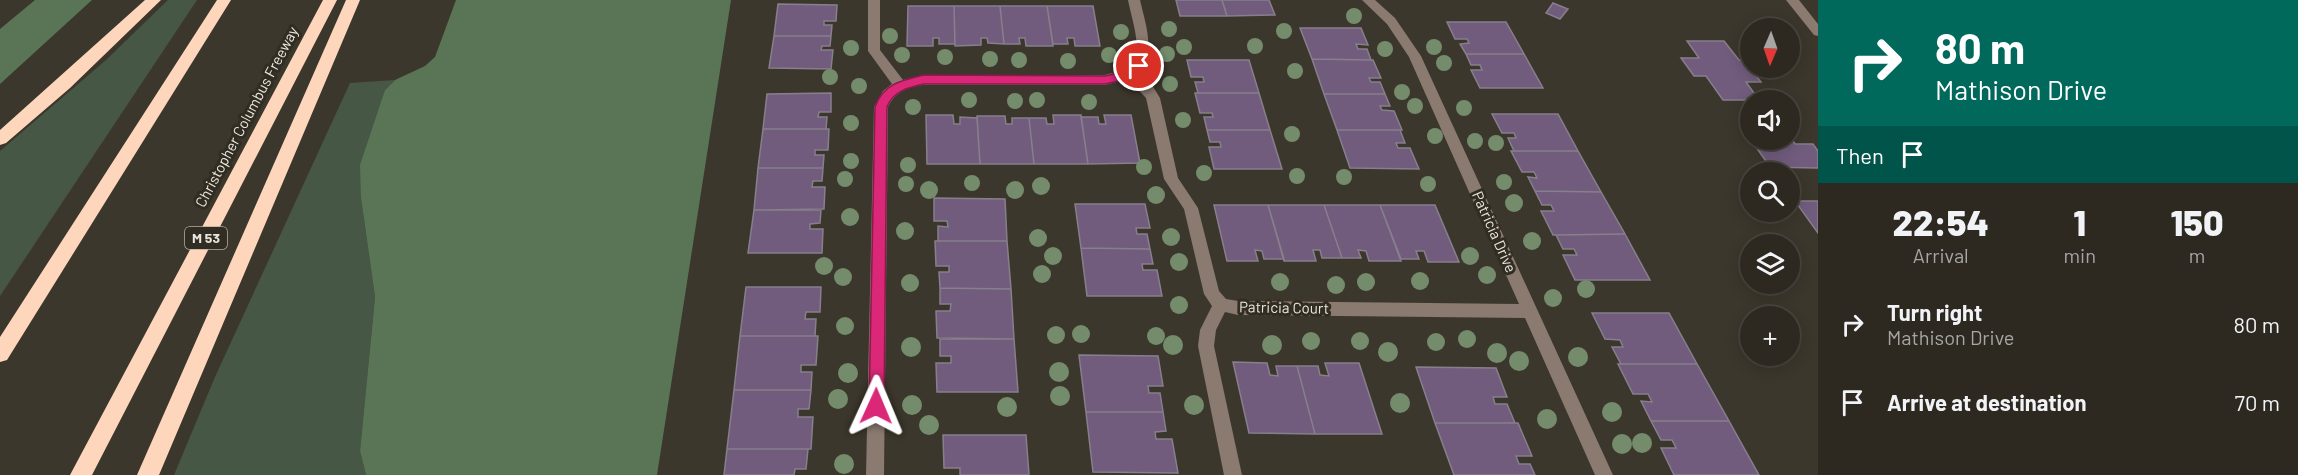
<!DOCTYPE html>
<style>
:root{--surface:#2d2921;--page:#39352e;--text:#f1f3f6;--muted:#a7a6a5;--line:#48453f}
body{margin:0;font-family:Barlow,sans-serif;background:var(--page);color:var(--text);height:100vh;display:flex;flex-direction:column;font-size:22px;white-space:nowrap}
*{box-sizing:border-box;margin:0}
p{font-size:20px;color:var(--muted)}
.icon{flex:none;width:33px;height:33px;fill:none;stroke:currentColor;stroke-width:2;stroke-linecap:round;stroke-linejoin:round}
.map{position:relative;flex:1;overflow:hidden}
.side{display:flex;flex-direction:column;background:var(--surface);width:480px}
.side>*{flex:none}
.hud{background:#00695c;color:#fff;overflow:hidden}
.needle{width:39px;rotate:182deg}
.buttons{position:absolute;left:1740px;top:18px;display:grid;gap:12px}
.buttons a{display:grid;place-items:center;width:60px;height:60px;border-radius:50%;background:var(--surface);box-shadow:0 3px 15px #0003,0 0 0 2px var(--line);font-size:30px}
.pin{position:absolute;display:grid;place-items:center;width:51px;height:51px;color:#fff;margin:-26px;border:3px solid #fff;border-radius:50%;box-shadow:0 2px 6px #0007}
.me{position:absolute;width:66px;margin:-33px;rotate:1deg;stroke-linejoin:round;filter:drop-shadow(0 0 4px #0008)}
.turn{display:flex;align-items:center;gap:21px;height:126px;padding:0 18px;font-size:27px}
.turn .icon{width:78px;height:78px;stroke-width:2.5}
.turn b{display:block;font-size:42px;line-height:51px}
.then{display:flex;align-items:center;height:57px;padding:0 18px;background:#0003;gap:12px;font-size:22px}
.eta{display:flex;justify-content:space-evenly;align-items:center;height:102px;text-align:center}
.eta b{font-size:36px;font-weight:800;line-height:42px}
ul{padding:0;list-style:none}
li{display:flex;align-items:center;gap:18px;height:78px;padding:0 18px}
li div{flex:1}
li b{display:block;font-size:22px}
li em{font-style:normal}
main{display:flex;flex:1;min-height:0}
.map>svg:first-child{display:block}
.green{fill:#475745}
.forest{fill:#597556}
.building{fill:#715c7d;stroke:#877f8c;stroke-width:1.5}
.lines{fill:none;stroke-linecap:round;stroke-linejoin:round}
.minor{fill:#8a7a70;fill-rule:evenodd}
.highway{fill:#fed6bb;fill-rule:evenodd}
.tree{fill:#748c6b}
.route{fill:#db2777;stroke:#8e194d;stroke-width:1.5}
.labels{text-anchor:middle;stroke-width:6;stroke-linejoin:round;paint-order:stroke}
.shield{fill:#322d22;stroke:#b4afa7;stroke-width:1.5}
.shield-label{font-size:14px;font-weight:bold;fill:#ebe7e0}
.street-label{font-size:15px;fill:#ebe7e0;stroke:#322d22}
</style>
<main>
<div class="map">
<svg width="1818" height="475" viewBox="0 0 1818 475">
<rect width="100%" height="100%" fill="#3c372c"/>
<path class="green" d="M168,0H197L0,296V151L106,60Z
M395,80L385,90L361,198L375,297L360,451L366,475H174L215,377L350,83Z"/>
<path class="forest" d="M35,0H92L0,84V29Z
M456,0H731L657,475H366L360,451L375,297L361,198L360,165L385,90L395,80L425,66L435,57Z"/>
<path class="building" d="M1176,0H1222L1227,16H1180Z
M1222,0H1269L1275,15L1227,16Z
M1553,3L1568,9L1560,19L1546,13Z
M778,4L837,5L836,21H824V25H832L831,36H774Z
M908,6H954L955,44H939V38H933V46H907Z
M954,6H1000L1004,44L988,43L987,38H981V45L955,46Z
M1000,6H1047L1053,46H1026L1025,38H1019L1020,44H1004Z
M1047,6H1093L1100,46H1075L1074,38H1067L1068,44H1053Z
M1447,22H1506L1524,54H1466L1460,44L1469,43L1467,39H1455Z
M1300,28H1361L1368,45L1356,44L1358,49H1367L1371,60L1312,59Z
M774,36H831L830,46H822L821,50H833L831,69L769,68Z
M1687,41H1724L1739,60H1744L1761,82H1746L1759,100H1723L1706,76H1694L1681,58H1699Z
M1466,54H1524L1543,88H1480L1471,70H1482L1480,65H1471Z
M1312,59L1373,60L1381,78H1369L1371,82H1380L1385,94H1324Z
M1187,60H1249L1259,93H1198L1195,82H1204L1203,77H1191Z
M831,93V112H819L818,117H827L826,129H763L767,94Z
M1195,93H1259L1270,130H1207L1204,117H1213L1212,113H1200Z
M1324,94H1385L1390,106H1380L1382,110L1394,111L1402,130H1337Z
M1492,114H1558L1578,151H1514L1508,138H1516L1514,133H1502Z
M926,115H953L954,124H960V117L977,118L980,164H927Z
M1053,115H1081L1088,164H1034L1029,118H1046L1047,124H1054Z
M1104,115H1131L1140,163L1088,164L1081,117H1098L1099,124H1106Z
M977,116H1005L1006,124H1012V118H1029L1034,164H980Z
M763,129H829L828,150H815V155H824L823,168H758Z
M1207,130H1270L1282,169H1214L1209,147H1221L1220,142H1210Z
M1337,130H1400L1405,143H1396L1398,148H1410L1419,169L1350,168Z
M1790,136L1795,144H1813L1818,151V168L1770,167L1751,140H1790Z
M1511,151H1578L1601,192L1535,191L1528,177L1537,178L1534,172H1522Z
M758,168H823L822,181H813L812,187H825L824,209L754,210Z
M1535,191L1601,192L1625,234L1553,235L1541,211H1554L1551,205H1542Z
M934,198L1005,199L1007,241H938V226L948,227L947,221H934Z
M1795,201H1818V233Z
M1075,204H1145L1150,228H1136L1137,234H1147L1150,249L1081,248Z
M1214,205H1268L1284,259H1264L1262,251L1255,250L1258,261H1227Z
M1268,205H1324L1342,258H1322L1320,250H1313L1316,261H1284Z
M1324,205H1380L1401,261H1369L1366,251L1358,250L1361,258H1342Z
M1380,205H1435L1459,262H1428L1424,251H1416L1419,259H1401Z
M754,210H821L820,223L810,224V229H823L822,253H748Z
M1625,234L1650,280H1575L1563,255H1577L1574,249H1563L1556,235Z
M935,241H1007L1011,289L940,288L939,272H949V266H936Z
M1081,248L1150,249L1153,264H1142L1143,270H1157L1162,296H1087Z
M746,287H821L820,312H806L805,319H816L815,336H740Z
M940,288L1011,289L1014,339L937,338L936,311H950L951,304H940Z
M1592,313H1669L1697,364H1621L1612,347H1623L1620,340L1605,339Z
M740,336H818L816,365H801V372H812L811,390H734Z
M940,339H1014L1018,392H937L936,363H951V356H940Z
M1079,355L1158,356L1163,386H1148L1149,393H1160L1163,412H1086Z
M1233,362L1267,363L1270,375L1278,376L1276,366H1297L1315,434L1249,433Z
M1325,363H1359L1382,434H1315L1297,366H1318L1320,375L1329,376Z
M1618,364H1697L1729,421H1651L1641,401L1652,402L1648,394H1633Z
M1416,367L1496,368L1507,397H1493L1495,404H1507L1515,423H1435Z
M734,390H811L809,409H798V417H813L811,449H727Z
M1086,412H1163L1166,431L1155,432L1156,439H1172L1178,473L1093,472Z
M1651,421H1729L1759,475H1674L1661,448H1676L1672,440H1661Z
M1435,423H1518L1532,456H1516L1519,464H1530L1535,475H1454Z
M943,435H1026L1029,475H960V468H944Z
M727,449H808L806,469H795L794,475H724Z"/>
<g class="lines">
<path class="minor" d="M868,0H880V50L903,80L923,75H1105C1151,65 1135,35 1128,0H1140C1146,26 1156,51 1138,73L1152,85L1160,98L1178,178L1198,208L1219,291L1226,299L1238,301L1519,304L1409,57L1387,24L1362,0H1375L1395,18L1421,56L1613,475H1595L1525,318L1238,315L1225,312L1216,330L1214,346L1242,475H1224L1198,346L1200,330L1212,306L1204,294L1184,209L1164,179L1146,98L1128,79L1105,85H923C907,87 895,92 888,107L884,475H866L874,107L883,91L892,84L868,51Z
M1786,0H1799L1818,24V36L1814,35Z"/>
<path class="highway" d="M145,0H161L70,88L6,143L0,145V130Z
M217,0H231L7,360L0,362V337Z
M323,0H337L92,475H70Z
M346,0H360L159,475H137Z"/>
</g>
<g class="tree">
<circle cx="1354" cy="16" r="8"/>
<circle cx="1169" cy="29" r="8"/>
<circle cx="1284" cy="31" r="8"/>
<circle cx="1121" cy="32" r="8"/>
<circle cx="890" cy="36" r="8"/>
<circle cx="1255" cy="46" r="8"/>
<circle cx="1184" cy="47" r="8"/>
<circle cx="1434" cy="47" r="8"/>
<circle cx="851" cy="48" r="8"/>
<circle cx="1385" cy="49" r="8"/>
<circle cx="1167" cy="54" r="8"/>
<circle cx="902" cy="55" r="8"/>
<circle cx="1109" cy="55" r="8"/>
<circle cx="945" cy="57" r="8"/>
<circle cx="990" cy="59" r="8"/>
<circle cx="1019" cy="60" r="8"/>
<circle cx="1068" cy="61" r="8"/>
<circle cx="1444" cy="63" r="8"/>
<circle cx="1295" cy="71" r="8"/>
<circle cx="830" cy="77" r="8"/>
<circle cx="1170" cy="84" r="8"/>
<circle cx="859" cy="86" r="8"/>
<circle cx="1402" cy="92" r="8"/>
<circle cx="969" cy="100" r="8"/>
<circle cx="1037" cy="100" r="8"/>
<circle cx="1015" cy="101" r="8"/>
<circle cx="1089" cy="102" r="8"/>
<circle cx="1415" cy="106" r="8"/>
<circle cx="913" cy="107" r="8"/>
<circle cx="1464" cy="108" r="8"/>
<circle cx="1183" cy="120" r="8"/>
<circle cx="851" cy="123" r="8"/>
<circle cx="1292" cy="134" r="8"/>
<circle cx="1435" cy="136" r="8"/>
<circle cx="1475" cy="141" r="8"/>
<circle cx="1496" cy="143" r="8"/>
<circle cx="851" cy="161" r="8"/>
<circle cx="908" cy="165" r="8"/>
<circle cx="1144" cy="167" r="8"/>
<circle cx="1204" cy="173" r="8"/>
<circle cx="1297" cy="176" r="8"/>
<circle cx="1344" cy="177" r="8"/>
<circle cx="845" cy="179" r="8"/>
<circle cx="1504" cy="182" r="8"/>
<circle cx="972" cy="183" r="8"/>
<circle cx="906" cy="184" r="8"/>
<circle cx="1428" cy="184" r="8"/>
<circle cx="1041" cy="186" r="9"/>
<circle cx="929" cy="190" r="9"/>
<circle cx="1015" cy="190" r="9"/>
<circle cx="1156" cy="195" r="9"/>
<circle cx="1514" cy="203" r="9"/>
<circle cx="850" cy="217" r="9"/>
<circle cx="905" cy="231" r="9"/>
<circle cx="1171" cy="237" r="9"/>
<circle cx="1038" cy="238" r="9"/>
<circle cx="1532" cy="241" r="9"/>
<circle cx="1053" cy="256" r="9"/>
<circle cx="1470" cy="256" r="9"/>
<circle cx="1179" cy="262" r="9"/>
<circle cx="824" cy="266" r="9"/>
<circle cx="1042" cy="274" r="9"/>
<circle cx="1487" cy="275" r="9"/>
<circle cx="843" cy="277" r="9"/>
<circle cx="1420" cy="281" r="9"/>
<circle cx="1280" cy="282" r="9"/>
<circle cx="1366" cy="282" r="9"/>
<circle cx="910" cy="283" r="9"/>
<circle cx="1336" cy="285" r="9"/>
<circle cx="1586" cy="289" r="9"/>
<circle cx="1553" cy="298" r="9"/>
<circle cx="1179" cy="305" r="9"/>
<circle cx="845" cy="326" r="9"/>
<circle cx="1081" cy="334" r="9"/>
<circle cx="1056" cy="335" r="9"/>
<circle cx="1156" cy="336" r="9"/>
<circle cx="1467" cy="339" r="9"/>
<circle cx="1311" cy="341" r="9"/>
<circle cx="1360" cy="341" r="9"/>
<circle cx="1436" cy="342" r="9"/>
<circle cx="1173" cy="345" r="10"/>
<circle cx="1272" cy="345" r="10"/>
<circle cx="911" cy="347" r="10"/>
<circle cx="1388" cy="352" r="10"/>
<circle cx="1497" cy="353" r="10"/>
<circle cx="1578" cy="357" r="10"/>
<circle cx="1519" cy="361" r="10"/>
<circle cx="1059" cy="372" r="10"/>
<circle cx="848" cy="373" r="10"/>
<circle cx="1060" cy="396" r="10"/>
<circle cx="838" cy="399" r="10"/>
<circle cx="1400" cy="403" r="10"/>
<circle cx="912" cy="405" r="10"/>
<circle cx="1194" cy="405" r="10"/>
<circle cx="1007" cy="407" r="10"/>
<circle cx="1612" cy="412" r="10"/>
<circle cx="1547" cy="419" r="10"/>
<circle cx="929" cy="425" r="10"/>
<circle cx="1642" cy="443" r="10"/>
<circle cx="1622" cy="444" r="10"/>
<circle cx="844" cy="464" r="10"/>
</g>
<path class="route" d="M1139,62L1145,66L1136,77L1105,84H924C909,87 893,91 887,107L884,406L882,411L876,413L871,411L869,406L875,107C883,84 902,80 924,75L1105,76L1127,71Z"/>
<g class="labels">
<rect class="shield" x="185" y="227" width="42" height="22" rx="4.5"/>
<g class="shield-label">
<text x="206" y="243">M 53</text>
</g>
<g class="street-label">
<text transform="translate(247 117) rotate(-62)" y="5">Christopher Columbus Freeway</text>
<text transform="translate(1494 232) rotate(66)" y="5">Patricia Drive</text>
<text transform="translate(1284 308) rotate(1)" y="5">Patricia Court</text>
</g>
</g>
</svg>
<div class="buttons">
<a><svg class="needle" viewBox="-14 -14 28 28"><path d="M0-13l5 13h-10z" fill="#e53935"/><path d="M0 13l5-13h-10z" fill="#a7a6a5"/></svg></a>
<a><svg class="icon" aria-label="sound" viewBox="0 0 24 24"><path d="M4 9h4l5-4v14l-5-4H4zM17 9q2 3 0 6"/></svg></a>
<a><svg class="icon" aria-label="search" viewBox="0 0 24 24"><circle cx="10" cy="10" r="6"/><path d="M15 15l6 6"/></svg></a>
<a><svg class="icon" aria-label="layers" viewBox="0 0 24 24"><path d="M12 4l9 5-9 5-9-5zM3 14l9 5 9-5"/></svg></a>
<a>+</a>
</div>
<div class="pin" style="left:1139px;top:66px;background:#d93025"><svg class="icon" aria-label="arrive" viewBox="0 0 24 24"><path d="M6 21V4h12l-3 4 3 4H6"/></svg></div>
<svg class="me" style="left:876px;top:406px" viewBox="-20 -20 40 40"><path d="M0-17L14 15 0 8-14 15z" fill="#db2777" stroke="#fff" stroke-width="4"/></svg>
</div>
<section class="side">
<div class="hud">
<div class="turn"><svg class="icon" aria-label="right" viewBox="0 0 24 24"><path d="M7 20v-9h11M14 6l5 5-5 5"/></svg><div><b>80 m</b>Mathison Drive</div></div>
<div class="then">Then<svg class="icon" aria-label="arrive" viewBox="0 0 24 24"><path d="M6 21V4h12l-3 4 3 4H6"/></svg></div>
</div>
<div class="eta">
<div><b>22:54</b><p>Arrival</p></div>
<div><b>1</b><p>min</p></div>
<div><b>150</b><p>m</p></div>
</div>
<ul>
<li><svg class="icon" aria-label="right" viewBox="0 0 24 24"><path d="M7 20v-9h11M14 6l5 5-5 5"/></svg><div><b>Turn right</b><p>Mathison Drive</p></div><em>80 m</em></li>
<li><svg class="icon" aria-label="arrive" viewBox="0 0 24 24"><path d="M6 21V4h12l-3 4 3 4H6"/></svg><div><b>Arrive at destination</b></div><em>70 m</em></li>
</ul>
</section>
</main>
